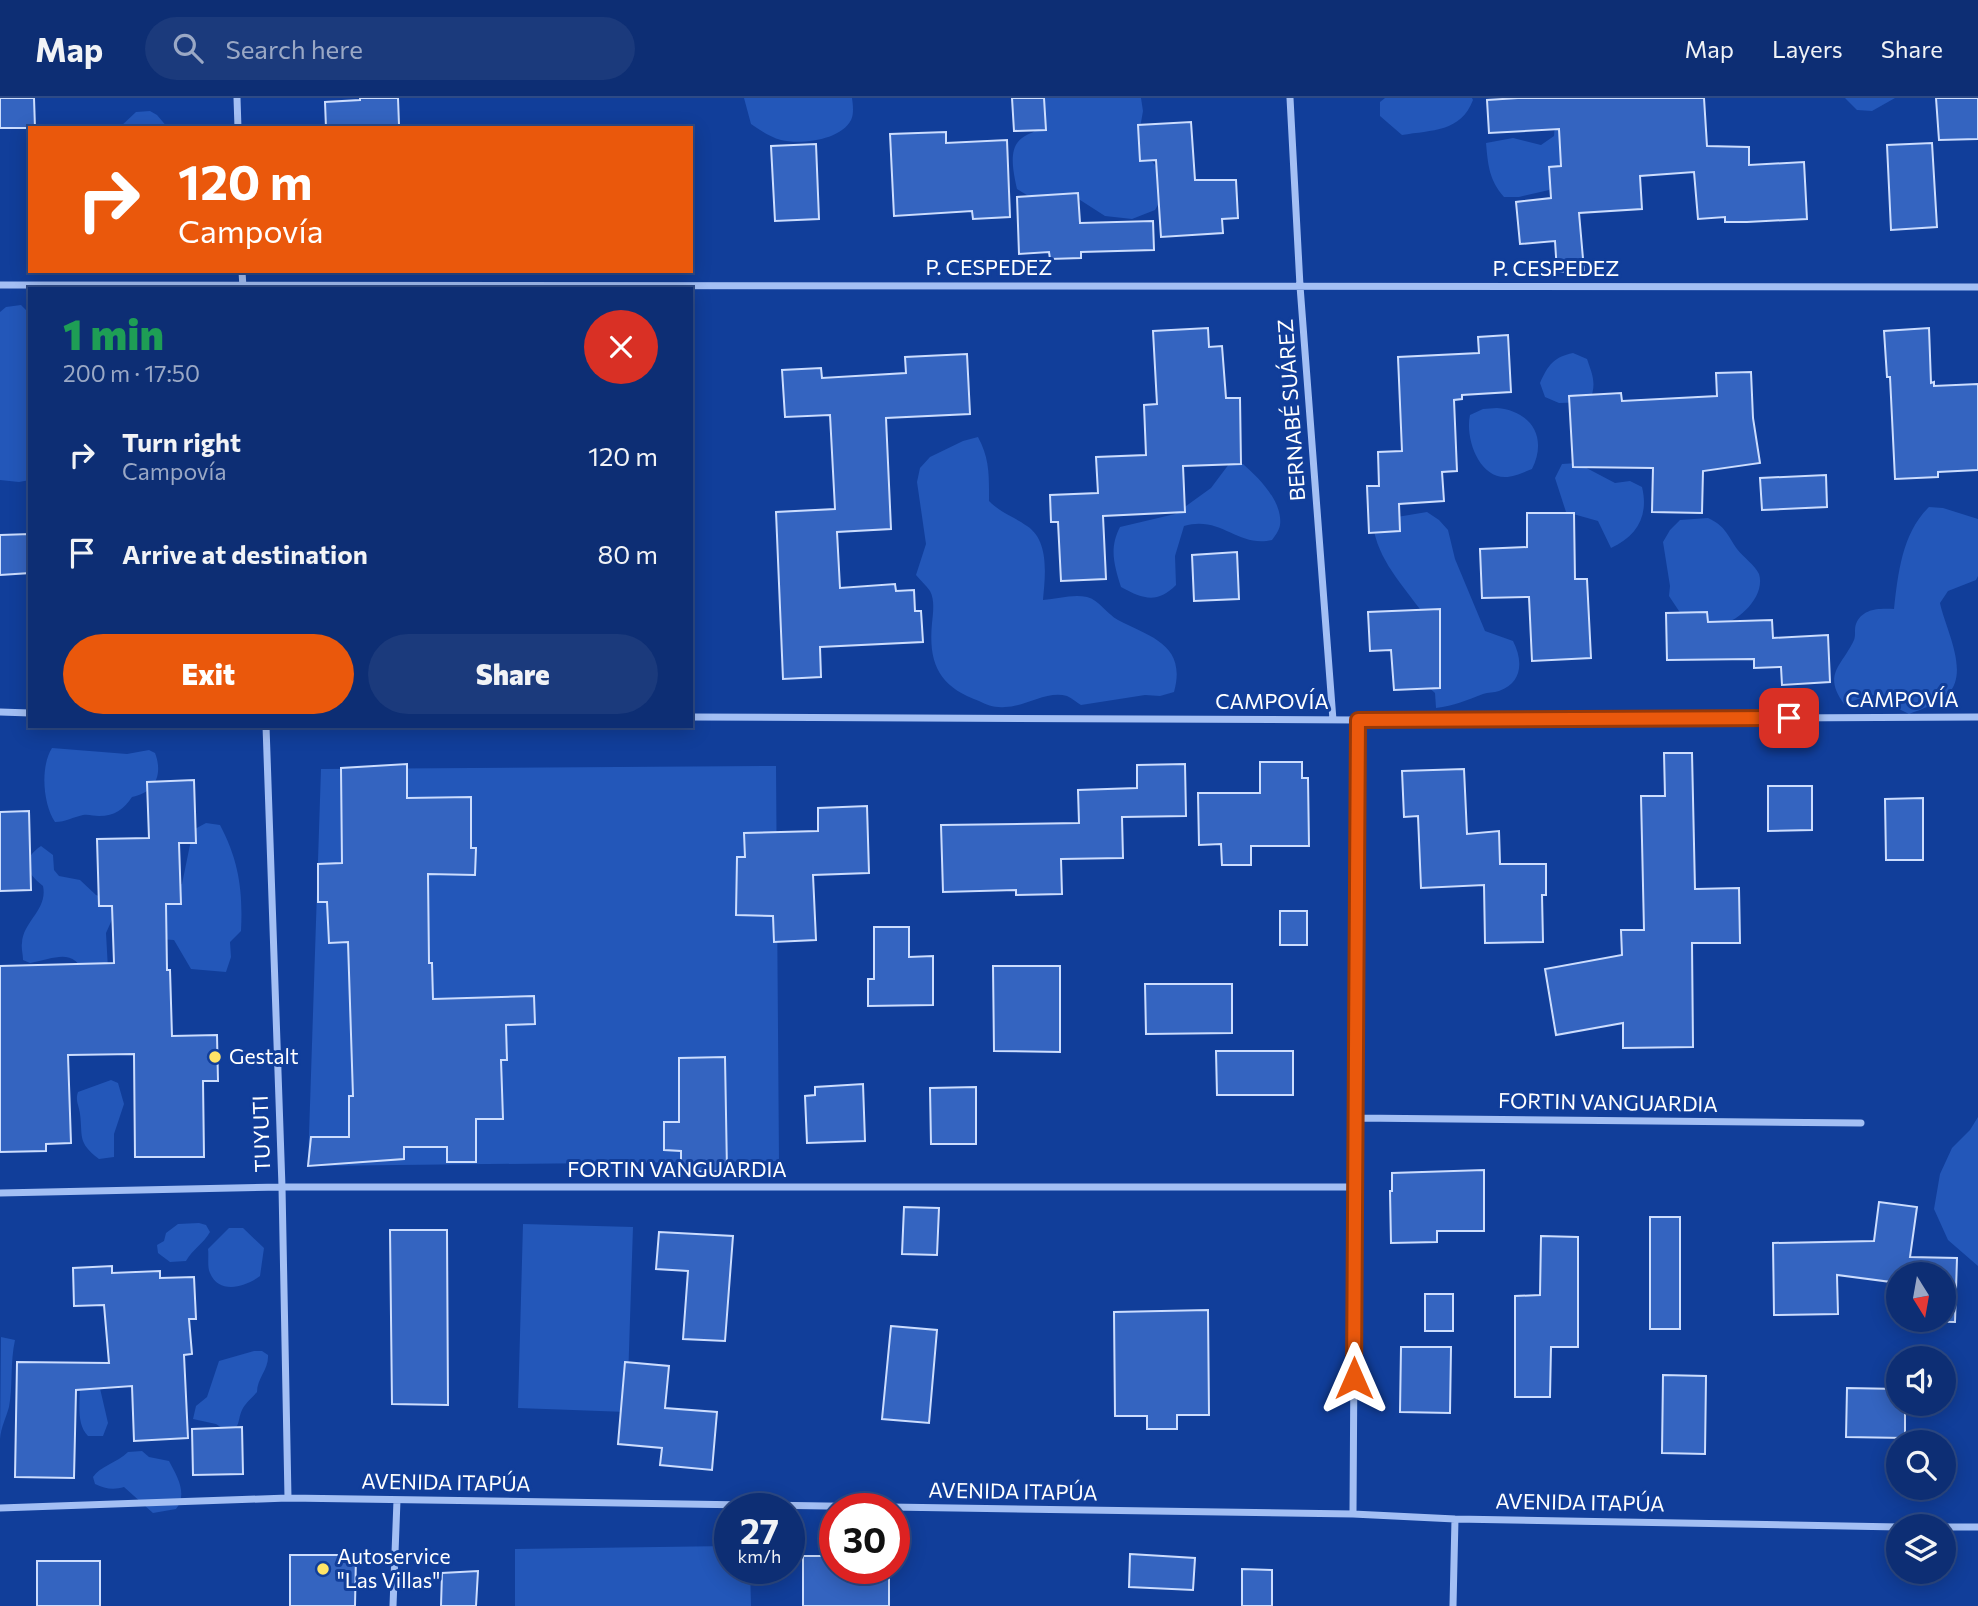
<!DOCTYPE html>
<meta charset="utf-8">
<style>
:root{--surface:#0d2e74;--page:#1b3a7c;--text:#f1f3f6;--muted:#9aa8c5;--line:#2d4a86;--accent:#ea580c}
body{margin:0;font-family:Commissioner,sans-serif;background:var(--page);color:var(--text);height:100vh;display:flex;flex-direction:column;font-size:26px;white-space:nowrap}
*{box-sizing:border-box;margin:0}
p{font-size:23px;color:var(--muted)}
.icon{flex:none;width:38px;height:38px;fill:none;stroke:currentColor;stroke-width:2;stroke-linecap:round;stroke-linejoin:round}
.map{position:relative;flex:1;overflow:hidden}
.panel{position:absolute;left:28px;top:189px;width:665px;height:441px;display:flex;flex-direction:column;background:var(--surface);border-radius:0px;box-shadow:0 4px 18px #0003,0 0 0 2px var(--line)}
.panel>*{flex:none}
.guide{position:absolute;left:28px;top:28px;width:665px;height:147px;border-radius:0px;box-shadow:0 4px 18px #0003,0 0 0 2px var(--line);background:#ea580c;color:#fff;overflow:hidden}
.needle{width:46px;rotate:169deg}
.fabs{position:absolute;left:1886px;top:1164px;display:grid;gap:14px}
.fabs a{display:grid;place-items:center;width:70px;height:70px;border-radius:50%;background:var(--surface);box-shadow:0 4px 18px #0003,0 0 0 2px var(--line);font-size:35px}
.speed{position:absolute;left:714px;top:1395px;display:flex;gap:14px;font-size:35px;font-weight:700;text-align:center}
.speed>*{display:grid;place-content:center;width:91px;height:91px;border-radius:50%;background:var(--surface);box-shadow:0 4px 18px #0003,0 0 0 2px var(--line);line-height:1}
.speed small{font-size:18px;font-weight:400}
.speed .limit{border:10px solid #d22;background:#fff;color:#111}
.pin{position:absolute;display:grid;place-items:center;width:60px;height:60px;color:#fff;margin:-30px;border-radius:14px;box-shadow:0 4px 10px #0006}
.me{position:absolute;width:77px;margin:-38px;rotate:0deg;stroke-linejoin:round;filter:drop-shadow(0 0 5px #0008)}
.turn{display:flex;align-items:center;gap:24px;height:147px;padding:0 35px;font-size:32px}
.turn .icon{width:91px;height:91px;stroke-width:2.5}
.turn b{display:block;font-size:49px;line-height:60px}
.round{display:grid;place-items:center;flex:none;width:74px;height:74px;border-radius:37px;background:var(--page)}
.head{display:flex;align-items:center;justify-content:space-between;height:119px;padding:0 35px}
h1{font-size:42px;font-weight:800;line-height:52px;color:#1e9e55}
.button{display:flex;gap:14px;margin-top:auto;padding:14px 35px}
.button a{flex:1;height:80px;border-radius:42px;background:var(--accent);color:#fff;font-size:28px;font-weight:800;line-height:80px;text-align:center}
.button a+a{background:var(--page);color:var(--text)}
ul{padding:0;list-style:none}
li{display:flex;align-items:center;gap:21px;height:98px;padding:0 35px}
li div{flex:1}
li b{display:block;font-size:26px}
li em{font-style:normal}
header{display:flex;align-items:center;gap:42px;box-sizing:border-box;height:98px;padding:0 35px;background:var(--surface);border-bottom:2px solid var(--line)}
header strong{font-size:33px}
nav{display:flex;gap:38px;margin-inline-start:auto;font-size:24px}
.search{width:490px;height:63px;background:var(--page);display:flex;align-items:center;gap:18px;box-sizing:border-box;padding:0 24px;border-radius:38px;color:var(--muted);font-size:26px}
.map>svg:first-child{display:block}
.green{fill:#2357b9}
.building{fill:#3464c0;stroke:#ccddfe;stroke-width:2}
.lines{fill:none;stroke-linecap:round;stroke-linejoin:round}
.minor{stroke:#a3bff4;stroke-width:7}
.route-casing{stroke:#983908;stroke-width:18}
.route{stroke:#ea580c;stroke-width:12}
.poi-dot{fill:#ffe467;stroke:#113e9a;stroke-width:2.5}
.labels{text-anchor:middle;stroke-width:6;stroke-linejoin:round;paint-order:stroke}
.street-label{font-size:21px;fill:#fff;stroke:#113e9a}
.poi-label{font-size:21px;fill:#fff;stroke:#113e9a;text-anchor:start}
</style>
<header>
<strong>Map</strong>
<div class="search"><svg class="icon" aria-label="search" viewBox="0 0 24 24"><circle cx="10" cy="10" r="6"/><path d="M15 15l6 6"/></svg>Search here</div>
<nav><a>Map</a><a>Layers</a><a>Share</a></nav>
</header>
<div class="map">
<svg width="1978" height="1508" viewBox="0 0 1978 1508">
<rect width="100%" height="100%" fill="#113e9a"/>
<path class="green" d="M744,0H852C853,7 854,16 851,22C841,42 801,47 781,42C770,39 760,32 751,26Z
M1041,0H1141L1143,13L1138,42L1140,50L1156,68L1164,83L1163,98L1155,112L1132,121L1105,118L1077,100L1030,99L1017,91C1014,76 1007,51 1022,40C1029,35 1036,34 1042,28Z
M1385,0H1472L1473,2C1461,34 1432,32 1402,37L1380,18V4Z
M1845,0H1895L1872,13L1857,12Z
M1556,8L1576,54L1549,92L1519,99H1504C1489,82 1488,67 1486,45L1513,40L1541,47L1554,38Z
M150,13L157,17L168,30H119L136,14Z
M21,207L30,216C30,231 32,248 30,263C28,275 24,284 30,297V382L19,384L0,382V214L6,209Z
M1573,255L1587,261C1593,278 1597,287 1589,304L1559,305L1545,299L1540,285C1548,267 1554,259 1573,255Z
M1497,310C1531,313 1548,339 1532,371C1524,374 1514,379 1505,379C1478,379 1465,339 1470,317L1483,311Z
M978,339C990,361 989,379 989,403C1002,416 1013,418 1027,428C1050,443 1045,479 1043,502C1058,501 1072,496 1087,499C1099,502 1107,516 1118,522C1151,539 1187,547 1174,594L1160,598L1145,597L1081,607C1077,605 1072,600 1067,598C1047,592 1025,609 1005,609C995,610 987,607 979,603C940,589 928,567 932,525C933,515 935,502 930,493C926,487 920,482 916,477L926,446L917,384L920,370L930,359L963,343Z
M1577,365L1615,385L1630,383L1642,389C1649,418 1637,438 1611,450L1598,423L1566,414L1555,380L1562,366Z
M1229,366H1243C1259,380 1283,404 1280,427C1279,433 1275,438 1272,442C1238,450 1221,417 1184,428L1175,458L1176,487C1157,506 1143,501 1121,489C1114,467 1109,450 1120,429L1175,416L1211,390Z
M1929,409L1943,410L1978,421V478L1976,482L1948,493L1940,505C1945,530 1970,574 1948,596C1938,606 1922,611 1909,616L1895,609L1886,598L1870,597L1844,606C1822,576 1842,568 1854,542C1856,537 1854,531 1856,526C1862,510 1880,510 1894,511C1898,476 1902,435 1929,409Z
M1427,414L1439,422L1448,432L1455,461L1485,533L1513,543C1523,562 1523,585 1499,593C1494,595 1488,594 1483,596C1467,602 1454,608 1436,610L1435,595L1424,585L1432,563L1441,551C1437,541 1434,529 1427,521C1408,493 1381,467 1374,433L1385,421Z
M1708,420C1725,428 1727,436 1737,451C1743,459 1755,467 1759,476C1766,498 1738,525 1718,527C1708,528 1695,524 1685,522L1669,498L1670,488L1663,444L1670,432L1680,422Z
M52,650L127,656L149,652L155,655C163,676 156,694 132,699C124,711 115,718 99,718C94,718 88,716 83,717C73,719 66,724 55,724C43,706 40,669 52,650Z
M776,668L779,1063L308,1068L321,671Z
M206,725L220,727C239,763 243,793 241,833L230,844L231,859L226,874L191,871L174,842L159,841L168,789L182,786L193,732Z
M41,748L53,757L54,772L59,778L80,782L96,797L110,802L114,808L115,815L106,835L108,871L86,879C74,849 57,860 30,865L23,862C23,856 21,850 22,845C23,823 48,812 43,788C27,776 20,762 41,748Z
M111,982L118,985L124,1006L114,1036V1059L99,1061C77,1044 83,1039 80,1016C79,1007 75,1003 78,994Z
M1978,1019V1168L1948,1142L1934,1111L1940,1076L1952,1050L1970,1032Z
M199,1125L206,1127L210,1134C203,1146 193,1151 186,1163L170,1164L158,1155L157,1147L164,1143L166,1135L178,1126Z
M523,1126L633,1129L627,1314L518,1310Z
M229,1130H243L264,1150L260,1178C246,1189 219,1197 210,1175C207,1169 209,1158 208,1151Z
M1,1239L15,1242C10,1264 13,1289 9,1309C6,1320 1,1329 0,1341Z
M254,1253H262L268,1257C269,1271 257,1280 257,1294C253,1299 245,1305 242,1312C237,1323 241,1330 228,1334L216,1326L193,1321L196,1308L207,1299L219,1263Z
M96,1273L108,1325L103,1338H88C76,1326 80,1304 80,1288Z
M142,1353L149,1359L169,1363C177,1378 188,1396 176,1411L153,1415L124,1389C114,1392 105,1391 95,1386L93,1379C100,1368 117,1365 128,1354Z
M730,1448V1470H750L751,1508H515V1451Z"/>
<path class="building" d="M0,0H34L35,30H0Z
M360,0H398L399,27L326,30L325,4L360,2Z
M1012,0H1044L1046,32L1014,33Z
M1518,0H1704L1707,48L1749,49V67L1804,64L1807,121L1747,124H1725V119L1698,121L1694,74L1640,78L1642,111L1579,115L1584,172L1557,174L1555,143L1520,146L1516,104L1551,100L1549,69L1561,68L1559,31L1489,35L1487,2Z
M1936,0H1978V41L1939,42Z
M1191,24L1195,82H1236L1238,120L1222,121L1223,135L1161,139L1156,62L1140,63L1138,27Z
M946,34V45L1007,42L1010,119L973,121L972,113L894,118L890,36Z
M1932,45L1937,129L1891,132L1887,47Z
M816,46L819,121L775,123L771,48Z
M1078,95L1080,125L1153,123L1154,152L1081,154V160L1050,161L1049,154L1019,156L1017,99Z
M1208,230L1209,249L1222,248L1226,300H1240L1241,366L1183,368L1185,414L1103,418L1106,481L1061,483L1058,424H1051L1050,397L1098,395L1096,359L1146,357L1144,307L1157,306L1153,233Z
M1929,230L1931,285L1934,284V288L1978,286V372L1938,374V379L1895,381L1890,279H1887L1884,233Z
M1508,237L1511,294L1462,297V301L1454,302L1457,373L1442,374L1444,403L1399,406L1400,433L1369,435L1367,388H1379L1378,354L1402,353L1398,259L1479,255L1478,239Z
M967,256L970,316L886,320L891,431L837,434L840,490L895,486L896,493L914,492L915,513H921L923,544L820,549L821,579L783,581L776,414L835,411L830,317L785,319L782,272L821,270L822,280L906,275L905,259Z
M1751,274L1753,320L1760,365L1703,373L1702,415L1652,414L1653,370L1573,369L1569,298L1621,295L1622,303L1717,298L1716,275Z
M1826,377L1827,409L1762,412L1760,380Z
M1527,415H1574L1575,481H1587L1591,560L1532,563L1529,499L1482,500L1480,451L1527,449Z
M30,436V475L0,477V437Z
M1237,454L1239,501L1194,503L1192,457Z
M1440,511V590L1394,592L1391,552L1370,553L1368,514Z
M1707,514L1708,524L1772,522L1773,540L1828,537L1830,584L1782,587L1781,569L1754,570V561L1667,562L1666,515Z
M1664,655H1692L1695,791L1739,790L1740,845H1692L1693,949L1623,950V925L1556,937L1545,871L1622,857L1621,832H1644L1641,698H1665Z
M1260,664H1302V680H1308L1309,748H1251V767H1222L1221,746L1199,747L1198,695H1260Z
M407,666V700L471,699V750H476L475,777L428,776L429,865H432L433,901L534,898L535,926L506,927L507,962H501L503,1021H476V1064H447V1049H404V1061L308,1068L311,1039H349V998H353L348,844L329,845L327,804H318V766L342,765L341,670Z
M1185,666L1186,718L1122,719L1123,760L1061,761L1062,796L1016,797V792L943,794L941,727L1079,725L1078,692L1137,690V667Z
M1464,671L1467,736L1499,733L1500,766H1546V797H1542L1543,844L1485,845L1484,787L1421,790L1418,718L1404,719L1402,673Z
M194,682L196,745H179L181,806H166L167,872H170L172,938L217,937L218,983H203L204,1059H135L134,956L68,957L71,1045L46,1046V1053L0,1054V868L114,865L112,808H99L97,741L149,740L147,684Z
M1768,688H1812V732L1768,733Z
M1923,700V762H1886L1885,701Z
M867,708L869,775L813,777L816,842L774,844L773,818L736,817L737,759H745L744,735L818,733V710Z
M29,713L31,792L0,793V714Z
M1280,813H1307V847H1280Z
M874,829H909V859L933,858V907L868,908V881H874Z
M993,868H1060V954L994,953Z
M1145,886H1232V935L1146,936Z
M1216,953H1293V997H1217Z
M725,959L727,1073L681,1074V1053L664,1052V1024H679V960Z
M863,986L865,1043L807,1045L805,998L815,997V989Z
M976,989V1046H931L930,990Z
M1484,1072V1133H1437V1144L1391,1145L1390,1093H1392V1075Z
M1879,1104L1917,1109L1910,1159L1957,1160L1955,1224L1910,1223L1944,1222V1176H1899V1185L1837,1177L1838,1216L1774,1217L1773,1145L1874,1143Z
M904,1109L939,1110L937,1157L902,1156Z
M1650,1119H1680V1231H1650Z
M390,1132H447L448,1307L392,1306Z
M659,1134L733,1138L725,1243L683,1241L688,1173L656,1171Z
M1541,1138L1578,1139V1249H1551L1550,1299H1515V1198L1540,1197Z
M112,1168V1175L160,1173V1180L194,1179L196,1221H189L192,1256L184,1257L188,1340L134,1343L132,1288L76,1292L74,1380L15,1379L17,1264L109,1265L104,1207L74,1208L73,1170Z
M1425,1196H1453V1233H1425Z
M1208,1212L1209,1317H1177V1331H1147V1318H1115L1114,1214Z
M891,1228L937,1232L929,1325L882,1321Z
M1401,1249H1451L1450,1315L1400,1314Z
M625,1264L669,1268L665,1310L717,1314L712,1372L660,1367L662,1350L618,1346Z
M1663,1277L1706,1278L1705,1356L1662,1355Z
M1847,1290L1899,1291V1306H1905V1340L1846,1339Z
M242,1329L243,1376L193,1377L192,1331Z
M1130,1456L1195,1460L1193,1492L1129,1489Z
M290,1457H356L355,1508H290Z
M803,1458H835V1470H889V1508H803Z
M37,1463H100V1508H37Z
M1242,1471L1272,1472V1508H1242Z
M478,1473L476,1508H441L442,1475Z"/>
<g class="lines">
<path class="minor" d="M237,0L238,30
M1290,0L1300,188L1333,622
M242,173L243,190
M0,187L1978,189
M0,614L30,615
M691,619L1358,622L1978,619
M266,628L282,1089L288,1400
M1356,1020L1861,1025
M0,1095L282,1089H1355
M0,1410L288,1400L1353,1416L1455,1421L1899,1429
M1353,1416L1358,622
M1944,1429H1978
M393,1508L397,1402
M1453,1508L1455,1421"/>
</g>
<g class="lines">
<defs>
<path id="route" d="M1354,1280L1358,622L1789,620"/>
</defs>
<use href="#route" class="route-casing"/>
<use href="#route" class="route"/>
</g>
<g class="poi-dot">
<circle cx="215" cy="959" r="7"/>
<circle cx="323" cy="1471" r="7"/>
</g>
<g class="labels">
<g class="street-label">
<text x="989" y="177">P. CESPEDEZ</text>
<text x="1556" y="178">P. CESPEDEZ</text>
<text transform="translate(1292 312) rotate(-94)" y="7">BERNABÉ SUÁREZ</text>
<text x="1902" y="609">CAMPOVÍA</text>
<text x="1272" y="611">CAMPOVÍA</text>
<text transform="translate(1608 1005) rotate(1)" y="7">FORTIN VANGUARDIA</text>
<text transform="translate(262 1036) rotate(-92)" y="7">TUYUTI</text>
<text x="677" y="1079">FORTIN VANGUARDIA</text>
<text transform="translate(446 1385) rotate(1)" y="7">AVENIDA ITAPÚA</text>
<text transform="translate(1013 1394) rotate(1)" y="7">AVENIDA ITAPÚA</text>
<text transform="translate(1580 1405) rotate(1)" y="7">AVENIDA ITAPÚA</text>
</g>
<g class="poi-label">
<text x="229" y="966">Gestalt</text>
<text x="337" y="1466">Autoservice<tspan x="337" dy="24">"Las Villas"</tspan></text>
</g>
</g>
</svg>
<div class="fabs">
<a><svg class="needle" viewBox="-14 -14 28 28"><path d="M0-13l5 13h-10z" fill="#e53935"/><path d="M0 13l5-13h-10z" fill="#9aa8c5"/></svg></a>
<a><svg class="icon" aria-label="sound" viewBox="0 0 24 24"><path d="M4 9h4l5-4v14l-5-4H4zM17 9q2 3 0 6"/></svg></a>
<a><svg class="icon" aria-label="search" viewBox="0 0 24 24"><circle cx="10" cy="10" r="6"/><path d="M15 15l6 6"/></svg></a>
<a><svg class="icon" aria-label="layers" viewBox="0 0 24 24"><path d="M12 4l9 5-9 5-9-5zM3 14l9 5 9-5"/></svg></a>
</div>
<div class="speed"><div>27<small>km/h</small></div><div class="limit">30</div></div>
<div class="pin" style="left:1789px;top:620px;background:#d93025"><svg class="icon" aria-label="arrive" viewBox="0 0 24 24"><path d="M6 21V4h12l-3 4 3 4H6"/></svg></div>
<svg class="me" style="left:1354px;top:1280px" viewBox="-20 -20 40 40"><path d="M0-17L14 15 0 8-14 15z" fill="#ea580c" stroke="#fff" stroke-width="4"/></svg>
<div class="guide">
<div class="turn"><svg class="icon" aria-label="right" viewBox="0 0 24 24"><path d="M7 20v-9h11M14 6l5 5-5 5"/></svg><div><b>120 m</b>Campovía</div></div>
</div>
<section class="panel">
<div class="head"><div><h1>1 min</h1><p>200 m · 17:50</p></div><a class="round" style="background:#d93025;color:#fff"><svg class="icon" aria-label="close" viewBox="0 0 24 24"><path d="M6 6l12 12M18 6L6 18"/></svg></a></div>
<ul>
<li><svg class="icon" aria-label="right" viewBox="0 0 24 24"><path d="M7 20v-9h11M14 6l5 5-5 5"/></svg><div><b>Turn right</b><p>Campovía</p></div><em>120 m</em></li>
<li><svg class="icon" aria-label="arrive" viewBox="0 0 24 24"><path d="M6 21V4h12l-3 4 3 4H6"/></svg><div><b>Arrive at destination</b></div><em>80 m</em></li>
</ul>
<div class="button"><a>Exit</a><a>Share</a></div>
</section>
</div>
